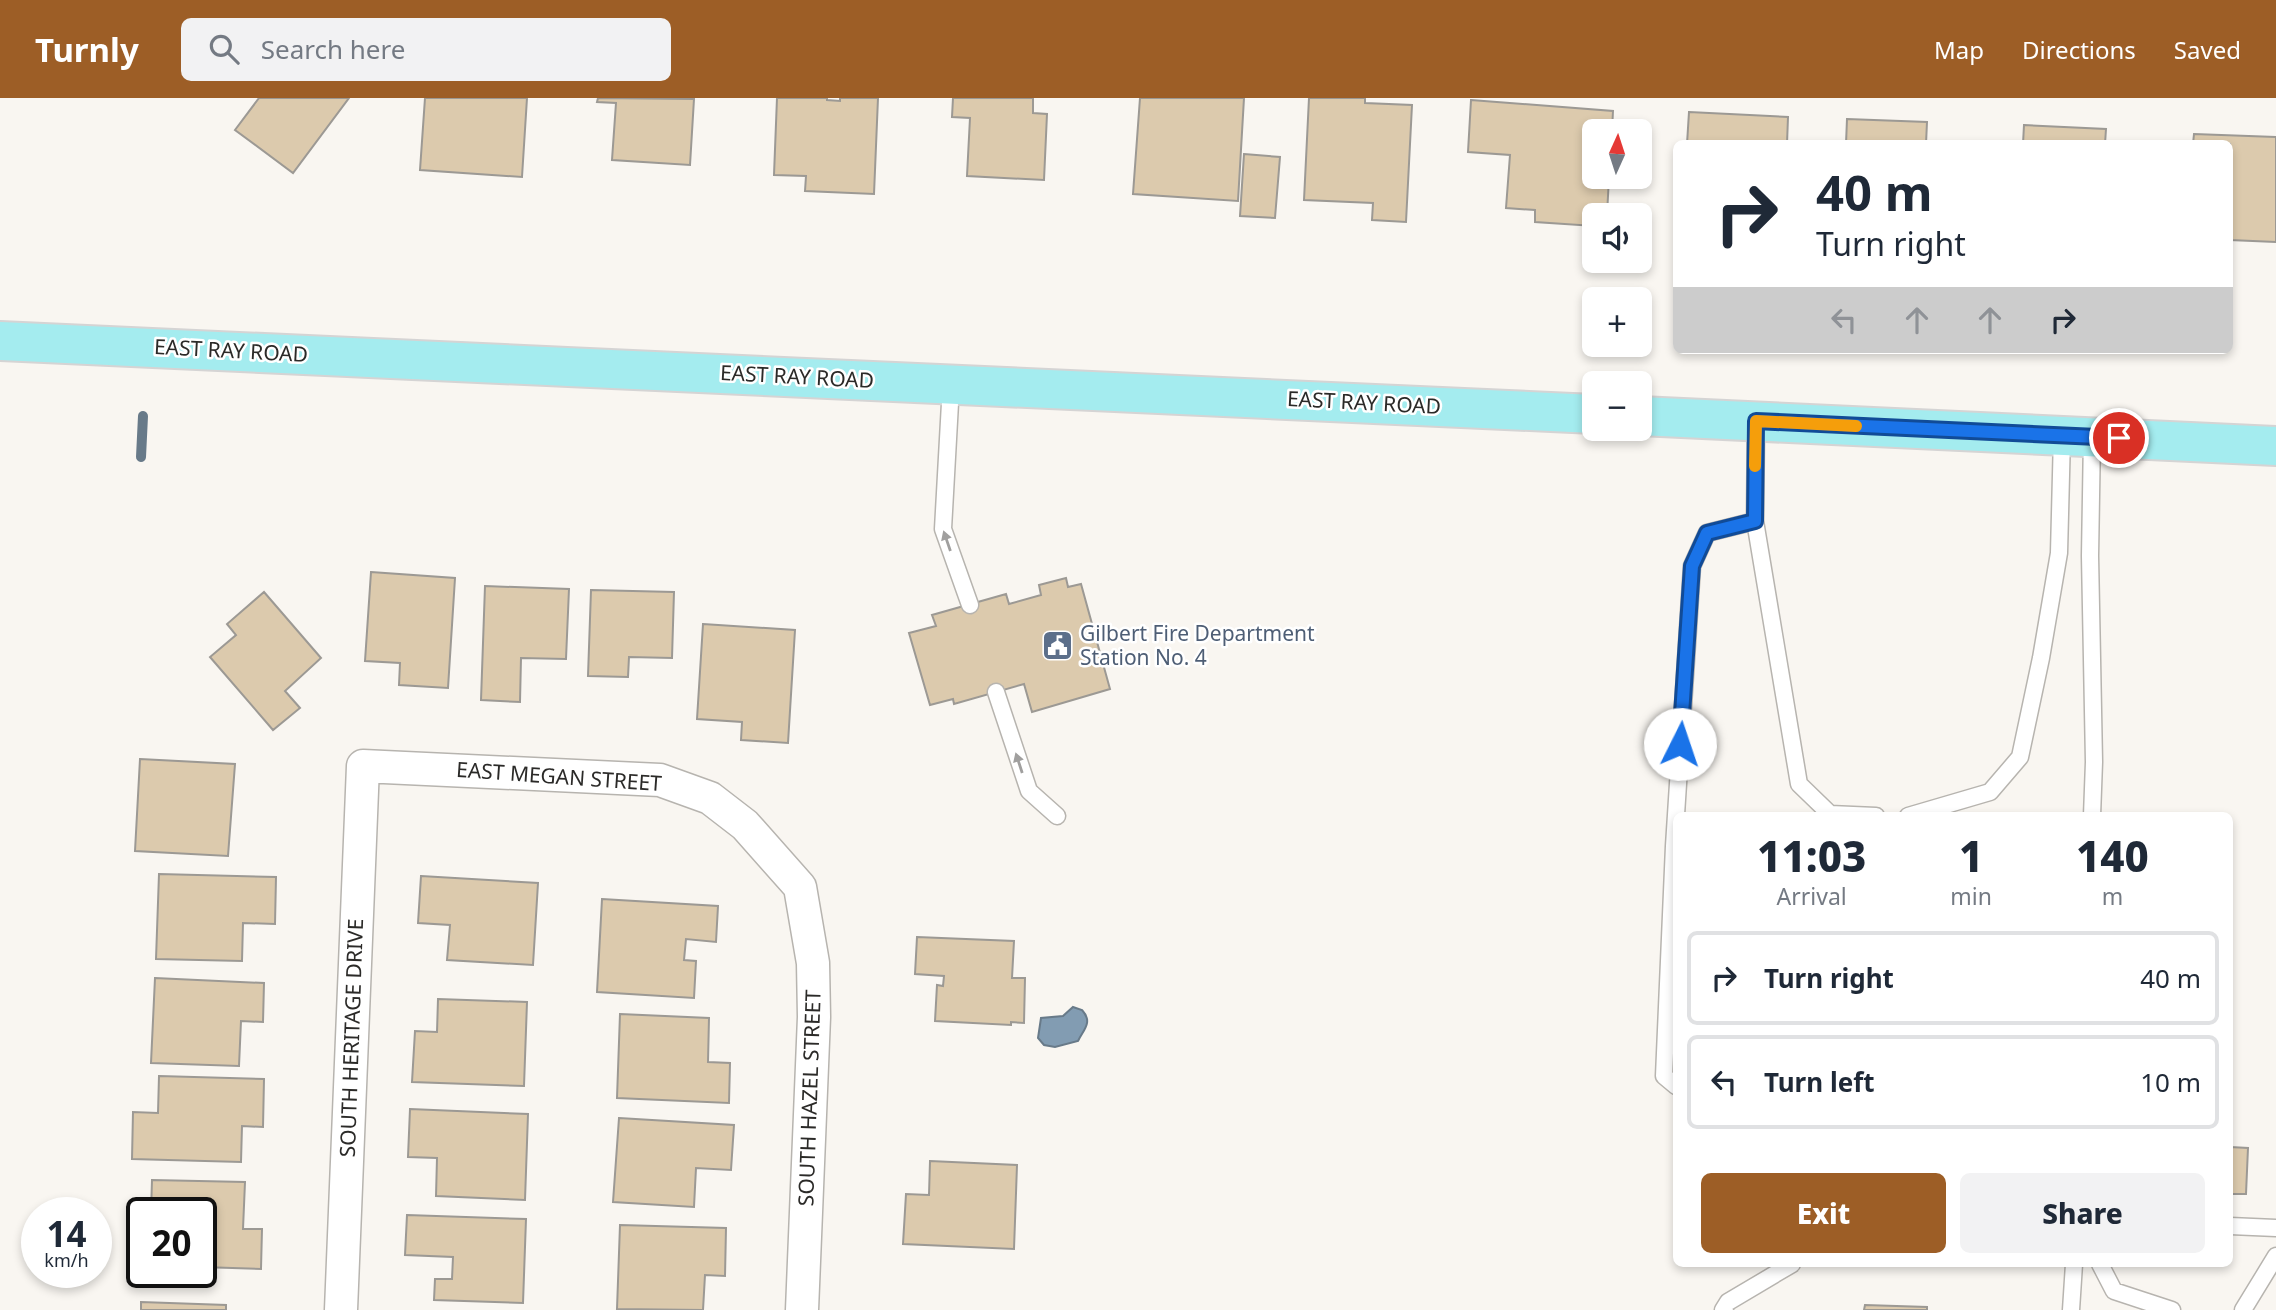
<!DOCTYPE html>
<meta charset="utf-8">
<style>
:root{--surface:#fff;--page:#f2f2f3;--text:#1f2937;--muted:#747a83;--line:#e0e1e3;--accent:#9d5e26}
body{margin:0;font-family:"Noto Sans",sans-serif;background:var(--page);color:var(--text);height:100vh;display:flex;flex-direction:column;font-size:26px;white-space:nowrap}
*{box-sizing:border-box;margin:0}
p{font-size:23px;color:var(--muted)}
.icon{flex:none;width:38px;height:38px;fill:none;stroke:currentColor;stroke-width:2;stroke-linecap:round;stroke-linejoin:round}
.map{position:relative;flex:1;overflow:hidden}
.panel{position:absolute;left:1673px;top:714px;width:560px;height:455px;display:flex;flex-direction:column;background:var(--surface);border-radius:10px;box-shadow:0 4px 10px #0003}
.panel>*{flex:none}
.guide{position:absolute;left:1673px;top:42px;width:560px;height:214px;border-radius:10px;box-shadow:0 4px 10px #0003;background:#fff;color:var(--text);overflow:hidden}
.needle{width:46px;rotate:3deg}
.buttons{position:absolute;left:1582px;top:21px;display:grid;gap:14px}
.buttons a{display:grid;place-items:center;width:70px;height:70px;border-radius:10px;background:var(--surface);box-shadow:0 4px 10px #0003;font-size:35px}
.speed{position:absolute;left:21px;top:1099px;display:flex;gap:14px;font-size:35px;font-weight:700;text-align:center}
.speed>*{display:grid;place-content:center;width:91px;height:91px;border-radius:50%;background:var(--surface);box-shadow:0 4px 10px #0003;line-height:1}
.speed small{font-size:18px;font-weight:400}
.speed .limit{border:4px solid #111;border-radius:10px;background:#fff;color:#111}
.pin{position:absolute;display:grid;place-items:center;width:60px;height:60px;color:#fff;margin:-30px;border:4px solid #fff;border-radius:50%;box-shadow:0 2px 7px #0007}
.me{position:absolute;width:77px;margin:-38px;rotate:4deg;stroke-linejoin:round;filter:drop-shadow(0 0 5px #0008)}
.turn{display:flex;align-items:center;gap:24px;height:147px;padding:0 28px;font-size:32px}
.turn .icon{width:91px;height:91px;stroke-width:2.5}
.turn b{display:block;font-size:49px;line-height:60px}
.lanes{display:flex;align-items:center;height:66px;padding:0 28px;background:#0003;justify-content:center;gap:35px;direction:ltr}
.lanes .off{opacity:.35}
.eta{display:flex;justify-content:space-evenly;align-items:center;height:119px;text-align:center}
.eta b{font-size:42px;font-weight:800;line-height:49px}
.button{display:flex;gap:14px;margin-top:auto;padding:14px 28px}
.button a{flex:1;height:80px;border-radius:10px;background:var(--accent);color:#fff;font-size:28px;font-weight:800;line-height:80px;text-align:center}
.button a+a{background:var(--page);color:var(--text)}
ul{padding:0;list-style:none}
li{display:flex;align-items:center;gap:21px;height:94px;margin:0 14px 10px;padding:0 14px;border:4px solid var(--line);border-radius:10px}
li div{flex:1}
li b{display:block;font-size:26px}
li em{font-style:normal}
header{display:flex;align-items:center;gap:42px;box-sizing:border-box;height:98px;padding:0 35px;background:var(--accent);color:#fff}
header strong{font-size:33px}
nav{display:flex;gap:38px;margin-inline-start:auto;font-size:24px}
.search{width:490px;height:63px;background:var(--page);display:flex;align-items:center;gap:18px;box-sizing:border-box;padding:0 24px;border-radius:10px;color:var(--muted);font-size:26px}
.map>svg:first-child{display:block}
.water{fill:#829cb2;stroke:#687a89;stroke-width:2}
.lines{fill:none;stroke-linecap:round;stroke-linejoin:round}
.stream{stroke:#687a89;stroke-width:10}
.building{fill:#dccaad;stroke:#9c9994;stroke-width:2}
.lane-casing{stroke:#b7b4af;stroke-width:19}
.street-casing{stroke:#b7b4af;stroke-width:35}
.primary-casing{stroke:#d5d4d4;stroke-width:42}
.lane{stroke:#fff;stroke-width:16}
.street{stroke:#fff;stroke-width:32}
.primary{stroke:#a4ecef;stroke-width:38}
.oneway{fill:#a09f9e}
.route-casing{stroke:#114b97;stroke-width:18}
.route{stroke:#1a73e8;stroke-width:12}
.slow{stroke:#f59e0b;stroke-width:12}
.labels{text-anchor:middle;stroke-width:5;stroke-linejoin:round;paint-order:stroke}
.street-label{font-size:21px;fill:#2b2a28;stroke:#fff}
.service-label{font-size:21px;fill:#4e5e75;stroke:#fff;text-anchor:start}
</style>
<header>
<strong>Turnly</strong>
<div class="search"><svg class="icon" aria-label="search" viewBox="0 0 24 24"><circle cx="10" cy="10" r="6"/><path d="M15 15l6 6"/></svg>Search here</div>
<nav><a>Map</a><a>Directions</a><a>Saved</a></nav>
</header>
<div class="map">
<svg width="2276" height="1212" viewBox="0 0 2276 1212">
<rect width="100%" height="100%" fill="#f9f6f1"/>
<path class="water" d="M1073,909L1082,912C1093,924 1084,931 1078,943L1055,949L1044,947L1038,940L1041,920L1063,918Z"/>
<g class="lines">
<path class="stream" d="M141,359L143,318"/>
</g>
<path class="building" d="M259,0H349L293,75L235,32Z
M425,0H527L522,79L420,72Z
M598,0L694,1L690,67L612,62L616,5L597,4Z
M777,0H827V2L840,3V0H878L874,96L805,93L806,78L774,77Z
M953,0H1033V15L1047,16L1044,82L967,78L970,20L952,19Z
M1140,0H1244L1238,103L1133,96Z
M1309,0H1365V5L1412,7L1406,124L1372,122L1373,105L1304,102Z
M1471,2L1613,13L1612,33H1594V79H1609L1607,117H1594V128L1535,124V112L1506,110L1510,57L1468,54Z
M1689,14L1788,19L1787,46H1687Z
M1847,21L1927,24L1926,46H1846Z
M2024,27L2106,31L2105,46H2023Z
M2194,36L2276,39V144L2230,142V46H2193Z
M1244,56L1280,59L1275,120L1240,118Z
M371,474L455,480L448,590L399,587L400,565L365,563Z
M1066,480L1068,489L1081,486L1110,591L1032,614L1024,586L954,606L953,601L930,607L909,535L936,528L932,517L1006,496L1009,506L1041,497L1039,487Z
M485,488L569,491L566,561L521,560L520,604L481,602Z
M591,492L674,494L672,560L629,559L628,579L588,578Z
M264,494L321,560L285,593L300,610L273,632L210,559L236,537L227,526Z
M703,526L795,532L788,645L741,642L742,624L697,621Z
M140,661L235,666L228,758L135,753Z
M159,776L276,779L275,826L243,825L242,863L156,861Z
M421,778L538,785L533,867L447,862L450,827L418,825Z
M602,801L718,808L716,844L686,841L684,862L696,863L694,900L597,894Z
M917,839L1014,843L1012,880H1025L1024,925L1011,924V927L935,923L937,887L943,888L944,878L915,876Z
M155,880L264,885L263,924L241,923L239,968L151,965Z
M438,901L527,904L524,988L412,984L415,933L437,934Z
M620,916L709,920L708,964L730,965L729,1005L617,1000Z
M159,978L264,981L263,1029L242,1028L241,1064L132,1061L133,1014L158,1015Z
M410,1011L528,1016L525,1102L436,1098L437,1060L408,1059Z
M619,1020L734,1027L731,1072L696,1070L694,1109L613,1104Z
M2230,1049L2248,1050L2246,1096H2230Z
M930,1063L1017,1067L1014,1151L903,1146L906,1096L929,1097Z
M152,1082L245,1084L243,1131H262L261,1171L201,1169V1115H151Z
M407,1117L526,1121L523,1205L434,1202L435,1181H452L453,1159L405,1157Z
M620,1127L726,1130L725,1178L705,1177L703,1212L617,1211Z
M141,1204L226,1207V1212H141Z
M1865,1207L1927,1209V1212H1864Z"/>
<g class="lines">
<defs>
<path id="lane" d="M951,287L943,431L970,507
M1756,323L1755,423L1799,686L1830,716L1876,718
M996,594L1029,693L1057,718
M1908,718L1990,694L2020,659L2041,560L2059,455L2062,338
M2092,718L2094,664L2090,458L2092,339
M1676,988L1664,978L1674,748L1692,468L1707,435L1755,423
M2230,1128L2276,1130
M2100,1166L2114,1193L2172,1212
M1723,1212L1728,1204L1792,1166
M2071,1212L2074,1166
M2243,1212L2276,1158"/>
<path id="street" d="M341,1212L363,668L660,682L710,700L745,727L800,789L813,865L814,919L802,1212"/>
<path id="primary" d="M0,243L1594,316
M1640,318L2276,348"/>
</defs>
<use href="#lane" class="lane-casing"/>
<use href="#street" class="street-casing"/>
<use href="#primary" class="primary-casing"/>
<use href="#lane" class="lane"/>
<use href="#street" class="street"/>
<use href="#primary" class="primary"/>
</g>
<defs><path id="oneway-solid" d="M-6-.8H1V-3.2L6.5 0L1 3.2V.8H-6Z" transform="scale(1.75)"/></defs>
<g class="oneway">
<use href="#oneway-solid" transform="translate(947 443) rotate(-109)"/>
<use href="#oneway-solid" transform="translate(1019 665) rotate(-108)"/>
</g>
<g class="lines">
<defs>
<path id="route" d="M1680,646L1692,468L1707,435L1755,423L1756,323L2119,340"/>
</defs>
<use href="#route" class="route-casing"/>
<use href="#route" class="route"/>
<path class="slow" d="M1755,368L1756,323L1856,328"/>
</g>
<defs>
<symbol id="civic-square" viewBox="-11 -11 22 22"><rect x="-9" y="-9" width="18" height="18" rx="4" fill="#5c6f8a" stroke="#fff"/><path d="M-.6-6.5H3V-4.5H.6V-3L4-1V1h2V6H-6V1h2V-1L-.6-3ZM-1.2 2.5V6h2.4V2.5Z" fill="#fff"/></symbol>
</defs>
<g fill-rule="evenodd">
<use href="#civic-square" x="1040" y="530" width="35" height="35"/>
</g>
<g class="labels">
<g class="street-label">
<text transform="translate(231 253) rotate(3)" y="7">EAST RAY ROAD</text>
<text transform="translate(797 279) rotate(3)" y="7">EAST RAY ROAD</text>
<text transform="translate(1364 305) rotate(3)" y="7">EAST RAY ROAD</text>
<text transform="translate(559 679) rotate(4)" y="7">EAST MEGAN STREET</text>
<text transform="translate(352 940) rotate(-88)" y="7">SOUTH HERITAGE DRIVE</text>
<text transform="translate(810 1000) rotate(-88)" y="7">SOUTH HAZEL STREET</text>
</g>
<g class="service-label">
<text x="1080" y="543">Gilbert Fire Department<tspan x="1080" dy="24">Station No. 4</tspan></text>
</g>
</g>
</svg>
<div class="buttons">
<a><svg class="needle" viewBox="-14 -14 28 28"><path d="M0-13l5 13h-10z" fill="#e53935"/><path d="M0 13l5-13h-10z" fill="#747a83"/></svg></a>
<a><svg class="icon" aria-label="sound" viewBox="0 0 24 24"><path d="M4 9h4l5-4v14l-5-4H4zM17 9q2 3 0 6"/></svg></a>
<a>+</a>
<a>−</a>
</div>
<div class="speed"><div>14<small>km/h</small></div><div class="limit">20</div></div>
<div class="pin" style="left:2119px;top:340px;background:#d93025"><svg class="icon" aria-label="arrive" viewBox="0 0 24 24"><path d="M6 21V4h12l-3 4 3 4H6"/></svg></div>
<svg class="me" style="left:1680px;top:646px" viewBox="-20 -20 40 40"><circle r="19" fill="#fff"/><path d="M0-13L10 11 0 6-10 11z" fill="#1a73e8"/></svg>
<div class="guide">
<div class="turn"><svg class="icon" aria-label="right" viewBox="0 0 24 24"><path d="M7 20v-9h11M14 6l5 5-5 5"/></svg><div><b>40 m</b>Turn right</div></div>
<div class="lanes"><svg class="icon off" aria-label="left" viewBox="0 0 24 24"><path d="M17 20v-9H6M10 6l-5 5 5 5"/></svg><svg class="icon off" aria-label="ahead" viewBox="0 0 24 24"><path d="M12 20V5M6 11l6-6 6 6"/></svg><svg class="icon off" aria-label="ahead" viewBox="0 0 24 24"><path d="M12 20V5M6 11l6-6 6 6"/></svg><svg class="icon" aria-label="right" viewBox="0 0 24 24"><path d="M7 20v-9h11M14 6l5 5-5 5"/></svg></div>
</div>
<section class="panel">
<div class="eta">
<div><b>11:03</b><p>Arrival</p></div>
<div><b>1</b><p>min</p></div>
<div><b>140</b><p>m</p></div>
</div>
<ul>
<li><svg class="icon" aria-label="right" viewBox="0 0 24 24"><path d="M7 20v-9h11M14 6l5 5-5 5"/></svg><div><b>Turn right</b></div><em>40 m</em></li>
<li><svg class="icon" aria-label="left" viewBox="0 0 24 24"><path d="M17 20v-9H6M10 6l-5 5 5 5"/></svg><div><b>Turn left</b></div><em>10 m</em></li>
</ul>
<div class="button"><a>Exit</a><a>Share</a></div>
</section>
</div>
